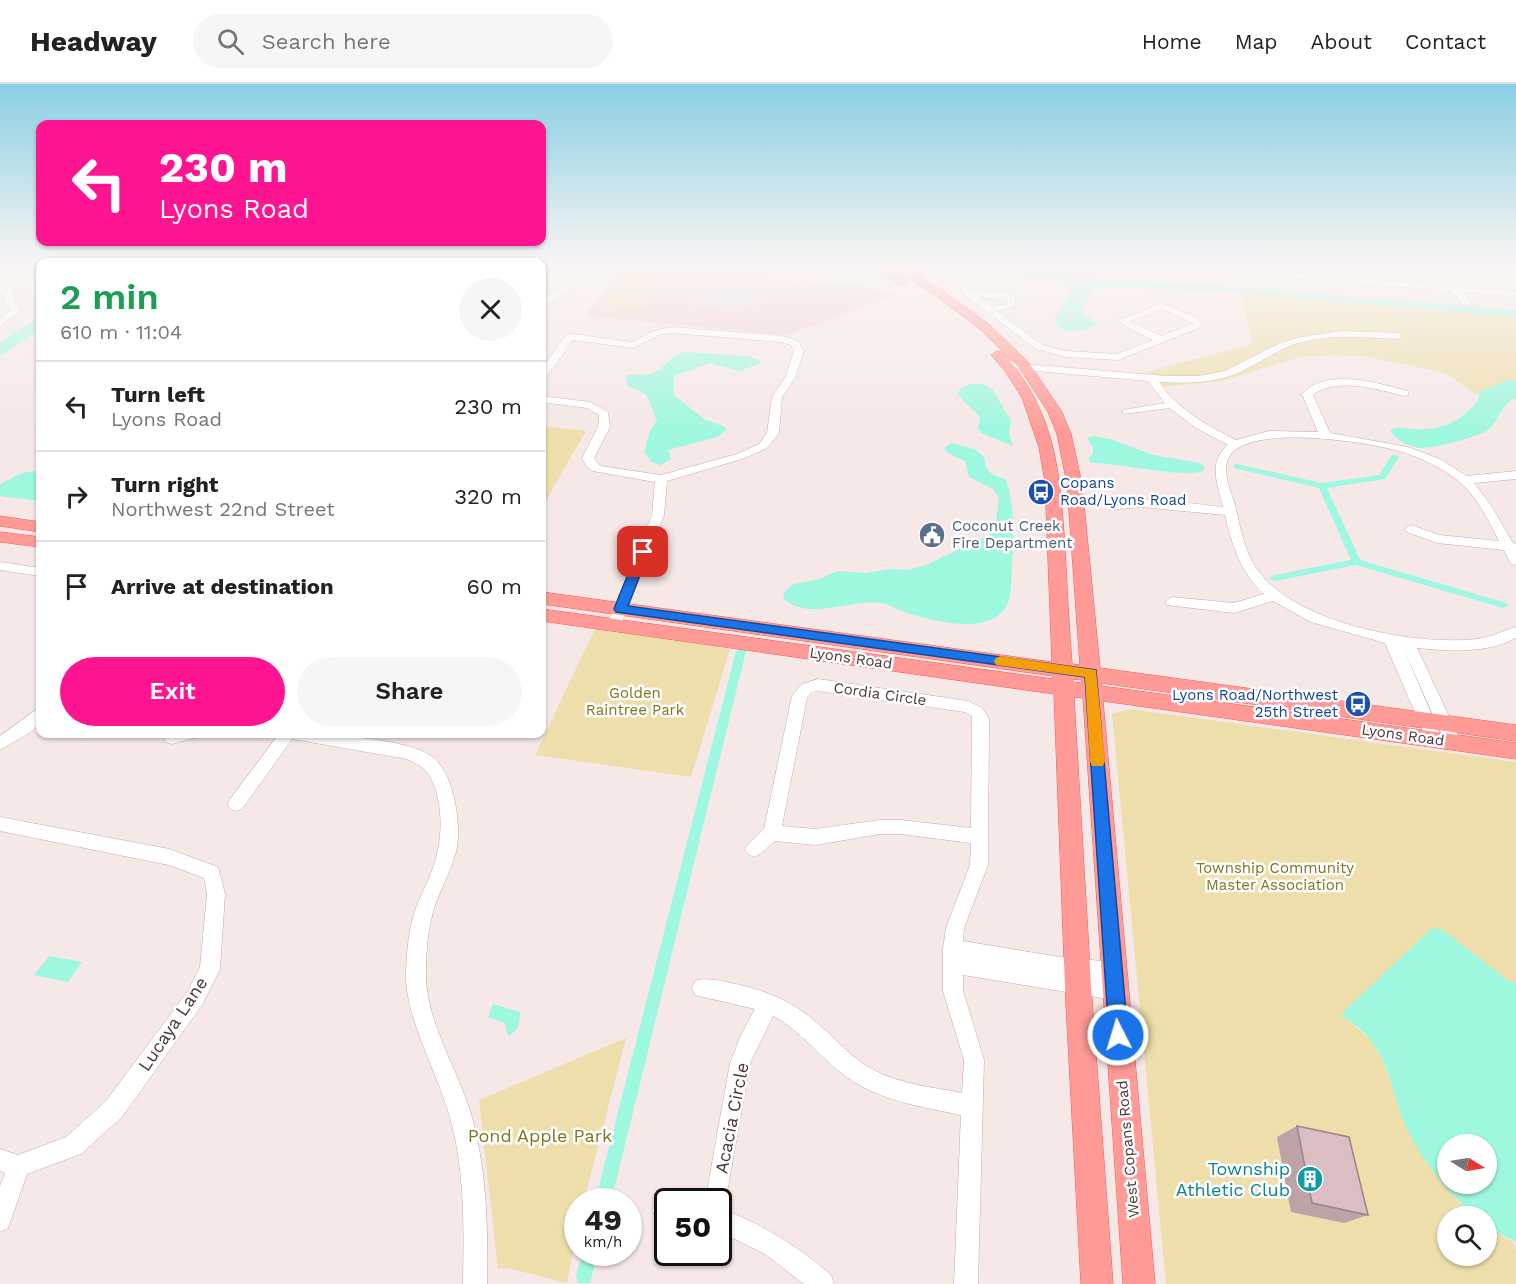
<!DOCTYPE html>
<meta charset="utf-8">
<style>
:root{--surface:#fff;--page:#f6f6f6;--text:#222;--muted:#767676;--line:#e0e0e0;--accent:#ff1592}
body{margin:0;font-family:"Work Sans",sans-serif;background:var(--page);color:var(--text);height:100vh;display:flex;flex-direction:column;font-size:22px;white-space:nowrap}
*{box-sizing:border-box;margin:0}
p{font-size:20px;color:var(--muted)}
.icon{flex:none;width:33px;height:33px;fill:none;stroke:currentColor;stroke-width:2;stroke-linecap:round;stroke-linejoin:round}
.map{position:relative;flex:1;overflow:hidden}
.sheet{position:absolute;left:36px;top:174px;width:510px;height:480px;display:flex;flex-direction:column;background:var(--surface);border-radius:12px;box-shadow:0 2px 4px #0004}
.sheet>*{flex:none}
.guide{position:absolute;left:36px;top:36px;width:510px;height:126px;border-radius:12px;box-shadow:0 2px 4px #0004;background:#ff1592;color:#fff;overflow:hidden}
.needle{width:39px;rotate:101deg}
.tools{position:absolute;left:1437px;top:1050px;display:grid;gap:12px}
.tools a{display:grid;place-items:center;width:60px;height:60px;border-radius:50%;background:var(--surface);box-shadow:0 2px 4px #0004;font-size:30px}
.speed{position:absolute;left:564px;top:1104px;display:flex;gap:12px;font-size:30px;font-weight:700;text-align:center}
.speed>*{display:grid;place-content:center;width:78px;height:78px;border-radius:50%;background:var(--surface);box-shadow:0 2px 4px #0004;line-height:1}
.speed small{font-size:15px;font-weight:400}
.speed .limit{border:3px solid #111;border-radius:9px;background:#fff;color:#111}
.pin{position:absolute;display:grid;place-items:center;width:51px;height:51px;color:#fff;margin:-26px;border-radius:12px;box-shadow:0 3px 9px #0006}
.me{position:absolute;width:66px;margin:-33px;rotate:355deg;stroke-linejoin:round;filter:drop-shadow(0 0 4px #0008)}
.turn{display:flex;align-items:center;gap:21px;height:126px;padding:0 24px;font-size:27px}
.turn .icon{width:78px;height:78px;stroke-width:2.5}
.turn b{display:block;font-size:42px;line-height:51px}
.round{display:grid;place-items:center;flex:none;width:63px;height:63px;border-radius:32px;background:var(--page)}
.head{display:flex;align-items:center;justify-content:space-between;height:102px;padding:0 24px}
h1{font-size:36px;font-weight:600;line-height:45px;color:#1e9e55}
.primary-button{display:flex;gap:12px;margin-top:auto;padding:12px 24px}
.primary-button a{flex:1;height:69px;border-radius:36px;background:var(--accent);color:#fff;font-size:24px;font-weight:600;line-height:69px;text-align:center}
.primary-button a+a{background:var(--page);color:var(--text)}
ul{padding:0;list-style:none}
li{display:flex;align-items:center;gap:18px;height:90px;padding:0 24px;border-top:2px solid var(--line)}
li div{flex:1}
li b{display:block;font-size:22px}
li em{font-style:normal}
header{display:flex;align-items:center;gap:36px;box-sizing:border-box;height:84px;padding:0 30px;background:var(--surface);border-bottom:2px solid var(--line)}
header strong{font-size:28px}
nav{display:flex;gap:33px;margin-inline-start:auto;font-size:21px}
.search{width:420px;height:54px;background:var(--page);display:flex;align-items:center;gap:15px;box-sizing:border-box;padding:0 21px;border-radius:33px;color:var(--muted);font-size:22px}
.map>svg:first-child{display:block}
.education{fill:#f0d1d0}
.green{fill:#eddeac}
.parking{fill:#e3dddd}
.water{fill:#9ef7df;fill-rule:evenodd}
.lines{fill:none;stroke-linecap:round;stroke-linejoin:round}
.canal{fill:#9ef7df;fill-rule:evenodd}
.minor-casing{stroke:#c5acac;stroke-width:1}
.major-casing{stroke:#ef5d5b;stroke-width:1}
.minor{fill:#fff;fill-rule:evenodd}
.major{fill:#ff9a97;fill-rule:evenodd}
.wall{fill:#bca3a6}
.building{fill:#dbbec1;stroke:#998587;stroke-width:1.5}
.route{fill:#1a73e8;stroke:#114b97;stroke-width:1.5}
.slow{fill:#f59e0b}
.labels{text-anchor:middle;stroke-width:5;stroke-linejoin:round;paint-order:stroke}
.transit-label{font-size:15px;fill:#164399;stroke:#fff;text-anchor:start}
.service-label{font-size:15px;fill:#4e5e75;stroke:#fff;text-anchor:start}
.street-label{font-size:15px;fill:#493537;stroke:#fff}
.park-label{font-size:15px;fill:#7c7721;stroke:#fff}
.near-street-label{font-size:18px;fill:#493537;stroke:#fff}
.near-park-label{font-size:18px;fill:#7c7721;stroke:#fff}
.near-culture-label{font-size:18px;fill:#0d838f;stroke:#fff;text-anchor:end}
</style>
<header>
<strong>Headway</strong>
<div class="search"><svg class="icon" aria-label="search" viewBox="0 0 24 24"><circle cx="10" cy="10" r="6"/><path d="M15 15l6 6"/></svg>Search here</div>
<nav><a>Home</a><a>Map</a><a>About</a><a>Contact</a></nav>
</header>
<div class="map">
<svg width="1516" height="1200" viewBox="0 0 1516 1200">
<rect width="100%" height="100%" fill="#f5e8e7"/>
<path class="education" d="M633,182H724L797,198L853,200L895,211L786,251L586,232L620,184Z"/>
<path class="green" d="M628,187L668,191L644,225L602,221Z
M1240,209L1516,233V296L1511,295L1475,310L1447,290L1423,284L1362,272L1331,271L1300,273L1222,297L1162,303L1143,289L1252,260Z
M542,342L586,347L542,423Z
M596,543L730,565L691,693L535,671Z
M1130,625L1516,678V899L1509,898L1341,930L1372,957L1384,979L1408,1047L1457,1116L1474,1132H1448V1172H1486L1487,1144L1513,1158L1516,1166V1200H1166L1112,630Z
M626,954L584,1117L578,1118L577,1147L567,1199L508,1184L498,1185L479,1016Z"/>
<path class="parking" d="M697,199L776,206L773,214L766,213L764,218L754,217L752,222L734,220L731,227L693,224L696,217H688Z"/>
<path class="water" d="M919,182H986L1042,186H1049L1051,182H1072L1073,190L1078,191L1516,226V233L1240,209L1109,202C1096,202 1088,205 1087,219L1081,225L1083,230L1096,237L1097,241C1083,247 1062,253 1054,236L1071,208L1064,199L1051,196L930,188L919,184Z
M40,232V246L0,272V258Z
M685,268L748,272L759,276L761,279L739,287L710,279L674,292V311L704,335L725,343L726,346L717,353L668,366L671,375L660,381L651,378L644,368L650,347L657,336L646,310L628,302L625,293C633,287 643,293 653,289C666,284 670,270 685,268Z
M1511,295L1516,296V314C1500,320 1500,336 1489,345C1479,353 1435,364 1422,364C1411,364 1396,356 1390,347L1394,344C1403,343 1413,346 1423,345C1447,345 1466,333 1479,314L1478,308Z
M969,300H983L993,306L1010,335L1011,340L1009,349L1013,362L981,349L978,344L980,333L957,310L961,304Z
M1093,352L1110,355L1153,371L1200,379L1204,382V387C1177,394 1123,379 1091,379L1088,374L1093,370V364L1087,354Z
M951,359L974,365L983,372L987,385L992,390L1006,396C1016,424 1013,453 1012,482C1011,495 1012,513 1006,523C988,552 933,537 907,529C898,526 889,520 881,519C850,515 807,538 783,514L785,507L794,500L820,495L837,487L865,489L892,485L908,486L926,481L987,452L995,446L999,414L993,405L969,393L965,377L948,369L944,364Z
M35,387H40V417L0,412V400L22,389Z
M1432,844L1443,846L1509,898L1516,899V1158L1487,1144L1486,1132H1474C1449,1108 1425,1081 1409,1049C1394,1019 1392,985 1372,958C1365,947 1351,939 1341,930ZM1448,1060H1486V1100H1448Z
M49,872L82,878L68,898L34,891Z
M493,920L520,928C520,939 519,947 508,952L505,939L488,933Z"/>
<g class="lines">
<path class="canal" d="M1392,371H1395L1399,373L1385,395L1327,404L1360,476L1506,519L1508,521L1506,523L1503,524L1356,481L1275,497L1272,496L1270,494L1275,491L1351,476L1319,404L1234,384V380H1237L1322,399L1379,391Z
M741,563L746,567L611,1118H595L736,567Z
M582,1168H598L590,1199H578L576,1193Z"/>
<defs>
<path id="minor" d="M577,182H586L568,207L542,224V217L562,203Z
M746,182C774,182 800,193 829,194C843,194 856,193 870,189C879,186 881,182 891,182C861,210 809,198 773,190C764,188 754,187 746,182Z
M1165,182H1206L1436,201L1425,182H1434L1445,202H1448L1438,182H1446L1458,203L1516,207V213L1463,208L1471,219L1466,222L1463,221L1453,208L1448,207V211L1445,212L1439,206L1169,185Z
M1495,185L1516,188V194L1492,190V186Z
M0,186L21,190L23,196L13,208V214L21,227L0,242V235L11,226L3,214L5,208L15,196L0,192Z
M961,204H967L972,207L1005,209L1016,213L1014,223L997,227L1042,261L1066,267L1117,270L1153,256L1123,241L1119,236L1161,219L1197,234L1202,239L1199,244L1118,276L1066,273L1036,265L961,208ZM979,213L1008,216L1007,219L992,223ZM1161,225L1191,238L1192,240L1161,252L1130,237Z
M673,243L782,252L798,257L804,267L795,294L782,313L779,349L767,364L745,374L667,397L664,431L621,541L614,546L607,541L652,431L655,398L593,387L587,383L582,374L598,343L599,331L587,324L542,318V312L590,318L608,328L610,343L594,374L600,382L661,391L737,370L759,360L767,349L772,313L785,294L794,267L791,261L781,258L673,249L659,251L633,264L573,256L546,294L542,295V285L565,252L573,250L632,258L653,247Z
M1341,247L1398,249L1403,252L1398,255C1366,254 1333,250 1302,258C1282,263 1266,275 1248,284C1221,299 1190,300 1159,298C1178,326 1207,341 1236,356L1269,347L1318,348L1302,310C1327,283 1377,299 1408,307V311L1404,312C1377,305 1337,293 1313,311L1330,349L1408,363L1440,375L1467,392L1516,387V395L1474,399L1492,423L1513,459L1516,460V481L1511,480L1504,466L1437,459L1407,448L1405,445L1411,441L1439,451L1499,457C1488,436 1476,410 1456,395C1439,382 1419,373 1399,367C1367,358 1248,339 1229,373C1220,389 1235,415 1237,429C1241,449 1247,472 1259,488C1298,540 1416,562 1477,555C1492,553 1502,547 1516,543V554C1486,570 1450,567 1417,564L1461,658L1459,662L1453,664L1447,662L1445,658L1402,561L1442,655L1440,659L1434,661L1428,659L1385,559L1311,538L1273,517L1234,529L1167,521L1165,518L1172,513L1234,519L1264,510C1241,489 1232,461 1225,431L1141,423L1109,426L1103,422C1117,408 1201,421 1223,423C1218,401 1207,378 1228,361L1196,344L1170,324L1123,330V326L1165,319L1148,297L1025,286L1001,279L1006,276L1025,280L1166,292H1199L1225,287L1274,262L1296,254Z
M0,478L40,484V492L0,486Z
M818,595L968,617L982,624L989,635L988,781L964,844L963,857L1059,873L1113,878L1120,880L1123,887L1120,894L1114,896L1122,899L1125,906L1122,913L1115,916L963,891V907L984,976L978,1200H954L961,1031C923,1023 881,1017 848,994C821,975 803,948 773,932L750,979L724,1126C765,1141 798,1163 831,1191L834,1200H804L765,1170L718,1147V1118H705L730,979L741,951L755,925L695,911L692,904L695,897C706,893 719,897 731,899C767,906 798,920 824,945C839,958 852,974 870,984C898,1000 931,1003 962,1009L964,976L943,907V865L946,844L970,781L971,759L901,750H880L815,761L775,757L760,770L754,773L748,770L745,765L748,760L764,745L792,612L802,600ZM818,607L965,628L972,632L971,744L901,736H880L815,745L782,742L807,614L812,608Z
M40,623V638L31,648L0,666V652Z
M167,650H196L194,654L172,660L166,658L164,654Z
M279,650C313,650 408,652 434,674C455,693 462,743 456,768C450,790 437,811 432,832C427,852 426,871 426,891C426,940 461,990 473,1037C487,1091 488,1146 487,1200H463C464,1146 465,1090 451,1037C439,991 405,935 406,889C407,869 408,849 414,830C421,809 434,788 438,766C443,742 442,702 423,684C418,680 412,678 407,675L292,655L242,725L236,727L230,725L228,720L230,715Z
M0,733L169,765L218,783L225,810L220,885L202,921L122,1033L81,1070L27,1090L8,1144L0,1148V1102L5,1089L0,1087V1065L18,1071L66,1053L106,1017L188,907L200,883L207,810L204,794L169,781L0,747Z
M664,1114L675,1118H668V1138L656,1134L652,1126L656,1118Z"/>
<path id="major" d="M871,182H885L909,198L903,201L899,200Z
M889,182H903L945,208L990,241L1029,279L1062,328L1071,350L1082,400L1100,584L1516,641V657L1101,599L1102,602L1516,659V675L1103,617L1155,1200H1123L1083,614L1074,613L1091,902L1113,1200H1081L1065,902L1054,610L542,537V525L1053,595V592L542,520V508L1052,578L1045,398L1039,363L1022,314L1005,287L991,271L997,267L1002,268C1056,327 1060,389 1065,465C1067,503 1069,542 1072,580L1080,581L1067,400L1057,350L1048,328L1020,285L981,246L937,213ZM1072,595L1082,596V599L1073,598Z
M0,432L40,438V448L0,442Z
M0,448L40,453V463L0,458Z"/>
</defs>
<use href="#minor" class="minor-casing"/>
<use href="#major" class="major-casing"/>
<use href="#minor" class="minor"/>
<use href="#major" class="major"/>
</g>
<path class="wall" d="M1297,1042L1368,1131L1344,1139L1291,1128L1277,1053Z"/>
<path class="building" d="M1297,1042L1349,1053L1368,1131L1312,1119Z"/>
<linearGradient id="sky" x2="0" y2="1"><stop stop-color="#8acfe4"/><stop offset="0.52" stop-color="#faf5f4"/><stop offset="1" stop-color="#faf5f4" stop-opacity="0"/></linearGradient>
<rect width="1516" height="350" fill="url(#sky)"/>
<path class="route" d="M643,465L649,468L628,522L1096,586L1128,951L1125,958L1118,961L1112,958L1109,951L1085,593L616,528L614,525L637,468Z"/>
<path class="slow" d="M1001,572L1096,586L1105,677L1103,682H1092L1090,677L1085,593L996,581L994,577L996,574Z"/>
<defs>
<symbol id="bus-disc" viewBox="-11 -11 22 22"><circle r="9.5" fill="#1a4fb4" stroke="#fff"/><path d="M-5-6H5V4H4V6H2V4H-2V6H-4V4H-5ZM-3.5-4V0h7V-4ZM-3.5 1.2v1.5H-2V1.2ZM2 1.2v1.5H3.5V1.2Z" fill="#fff"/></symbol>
<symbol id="civic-disc" viewBox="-11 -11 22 22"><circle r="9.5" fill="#5c6f8a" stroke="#fff"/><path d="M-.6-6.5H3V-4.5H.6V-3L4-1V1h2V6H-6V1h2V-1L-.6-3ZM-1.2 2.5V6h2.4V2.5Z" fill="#fff"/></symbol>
<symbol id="building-disc" viewBox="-11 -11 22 22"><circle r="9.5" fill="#0f9aa8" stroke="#fff"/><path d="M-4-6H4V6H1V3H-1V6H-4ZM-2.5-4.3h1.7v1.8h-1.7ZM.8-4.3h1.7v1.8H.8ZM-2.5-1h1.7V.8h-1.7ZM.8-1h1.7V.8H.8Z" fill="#fff"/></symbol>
</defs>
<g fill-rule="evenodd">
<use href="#bus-disc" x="1026" y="393" width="30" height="30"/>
<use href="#civic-disc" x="917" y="436" width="30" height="30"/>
<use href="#bus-disc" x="1343" y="605" width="30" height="30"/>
<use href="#building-disc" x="1295" y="1080" width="30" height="30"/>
</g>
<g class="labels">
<g class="transit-label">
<text x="1060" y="404">Copans<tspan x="1060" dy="17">Road/Lyons Road</tspan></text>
<text x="1338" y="616" text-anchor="end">Lyons Road/Northwest<tspan x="1338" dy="17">25th Street</tspan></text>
</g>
<g class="service-label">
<text x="952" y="447">Coconut Creek<tspan x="952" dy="17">Fire Department</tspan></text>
</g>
<g class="street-label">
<text transform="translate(851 574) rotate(8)" y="5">Lyons Road</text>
<text transform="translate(880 610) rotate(8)" y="5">Cordia Circle</text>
<text transform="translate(1403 651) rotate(8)" y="5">Lyons Road</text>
<text transform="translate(1128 1065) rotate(-95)" y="5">West Copans Road</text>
</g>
<g class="park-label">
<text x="635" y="614">Golden<tspan x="635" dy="17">Raintree Park</tspan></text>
<text x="1275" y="789">Township Community<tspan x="1275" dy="17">Master Association</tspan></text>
</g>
<g class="near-street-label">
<text transform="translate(173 940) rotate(-56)" y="6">Lucaya Lane</text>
<text transform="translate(732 1034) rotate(-79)" y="6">Acacia Circle</text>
</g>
<g class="near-park-label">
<text x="540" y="1058">Pond Apple Park</text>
</g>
<g class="near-culture-label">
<text x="1290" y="1091">Township<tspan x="1290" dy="21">Athletic Club</tspan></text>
</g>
</g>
</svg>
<div class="tools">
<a><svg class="needle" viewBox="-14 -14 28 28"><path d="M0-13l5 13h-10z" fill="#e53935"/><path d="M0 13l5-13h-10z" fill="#767676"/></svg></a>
<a><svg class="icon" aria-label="search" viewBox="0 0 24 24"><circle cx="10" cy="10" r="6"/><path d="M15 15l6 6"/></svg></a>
</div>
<div class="speed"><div>49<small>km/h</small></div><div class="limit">50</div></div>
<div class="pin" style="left:643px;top:468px;background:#d93025"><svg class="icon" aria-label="arrive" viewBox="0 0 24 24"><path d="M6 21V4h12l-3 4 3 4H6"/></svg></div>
<svg class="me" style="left:1118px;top:951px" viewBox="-20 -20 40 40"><circle r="17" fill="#1a73e8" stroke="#fff" stroke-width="3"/><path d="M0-11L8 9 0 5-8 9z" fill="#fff"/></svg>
<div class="guide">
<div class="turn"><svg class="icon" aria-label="left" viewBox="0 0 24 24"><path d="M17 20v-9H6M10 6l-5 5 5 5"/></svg><div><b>230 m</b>Lyons Road</div></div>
</div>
<section class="sheet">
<div class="head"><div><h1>2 min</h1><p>610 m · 11:04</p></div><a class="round"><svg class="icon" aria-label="close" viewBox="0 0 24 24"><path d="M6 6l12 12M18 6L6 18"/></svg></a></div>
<ul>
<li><svg class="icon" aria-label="left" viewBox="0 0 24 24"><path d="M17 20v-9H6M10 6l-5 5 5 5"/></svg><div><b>Turn left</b><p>Lyons Road</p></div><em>230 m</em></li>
<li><svg class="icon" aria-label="right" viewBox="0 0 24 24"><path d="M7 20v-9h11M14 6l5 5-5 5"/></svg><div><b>Turn right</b><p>Northwest 22nd Street</p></div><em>320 m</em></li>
<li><svg class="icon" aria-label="arrive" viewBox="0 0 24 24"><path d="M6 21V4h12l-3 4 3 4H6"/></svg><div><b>Arrive at destination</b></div><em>60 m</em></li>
</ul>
<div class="primary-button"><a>Exit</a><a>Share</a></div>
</section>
</div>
